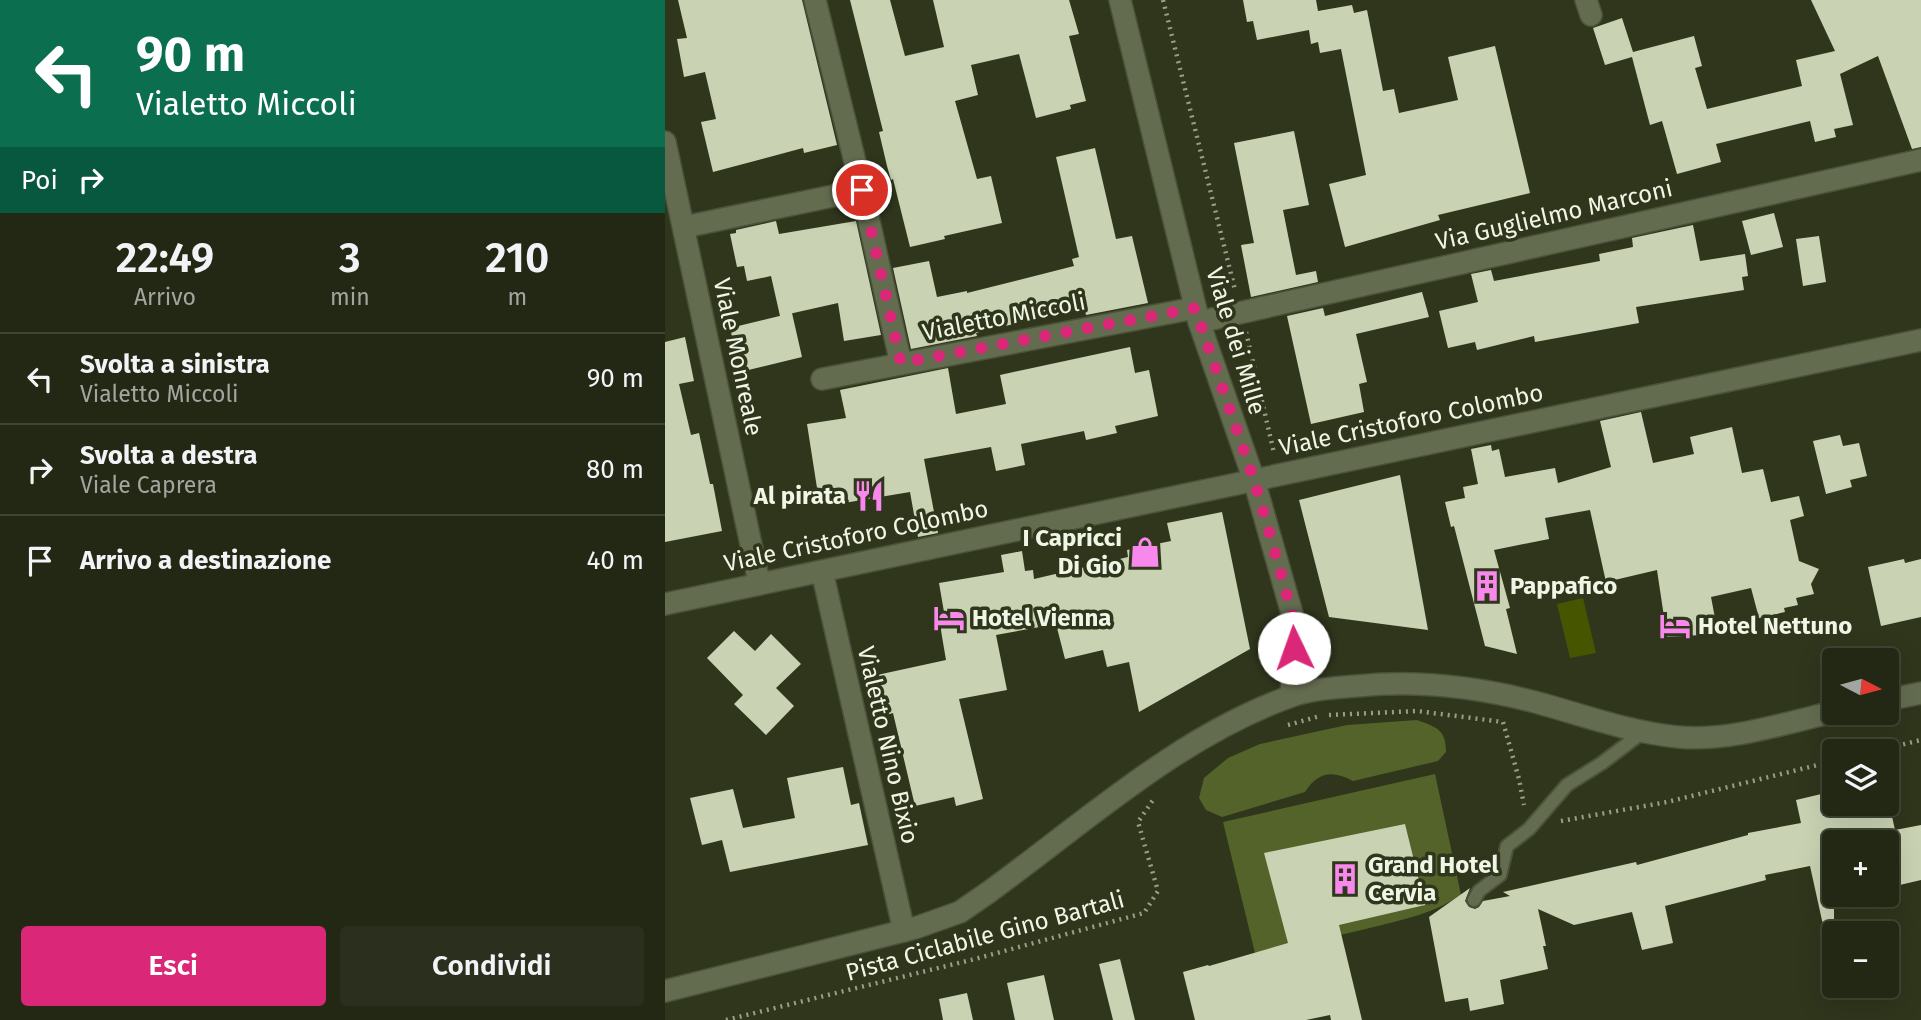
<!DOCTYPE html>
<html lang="it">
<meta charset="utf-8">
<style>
:root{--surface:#232815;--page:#2b301e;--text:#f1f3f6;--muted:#a3a6a0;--line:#404434;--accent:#db2777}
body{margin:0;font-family:"Fira Sans",sans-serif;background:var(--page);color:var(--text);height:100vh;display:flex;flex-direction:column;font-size:26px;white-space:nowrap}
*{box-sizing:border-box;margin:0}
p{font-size:23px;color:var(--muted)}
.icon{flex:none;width:38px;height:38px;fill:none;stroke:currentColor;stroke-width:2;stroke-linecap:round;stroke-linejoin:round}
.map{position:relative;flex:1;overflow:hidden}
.details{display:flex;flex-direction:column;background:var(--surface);width:665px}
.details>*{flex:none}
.banner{background:#0b6e4f;color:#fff;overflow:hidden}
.needle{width:46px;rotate:96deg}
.buttons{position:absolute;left:1157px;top:648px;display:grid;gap:14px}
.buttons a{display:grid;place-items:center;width:77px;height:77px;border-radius:7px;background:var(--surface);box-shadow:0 7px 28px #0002,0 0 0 2px var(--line);font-size:35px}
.pin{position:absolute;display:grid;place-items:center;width:60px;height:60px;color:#fff;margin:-30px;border:4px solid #fff;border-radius:50%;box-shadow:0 2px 7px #0007}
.me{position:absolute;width:77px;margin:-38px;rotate:357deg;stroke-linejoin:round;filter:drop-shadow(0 0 5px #0008)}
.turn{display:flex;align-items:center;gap:24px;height:147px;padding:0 21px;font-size:32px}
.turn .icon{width:91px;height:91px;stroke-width:2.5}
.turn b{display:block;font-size:49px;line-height:60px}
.then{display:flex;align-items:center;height:66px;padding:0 21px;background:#0003;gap:14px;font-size:26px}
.eta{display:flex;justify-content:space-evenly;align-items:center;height:119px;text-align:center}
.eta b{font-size:42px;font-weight:600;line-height:49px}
.button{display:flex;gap:14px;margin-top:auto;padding:14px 21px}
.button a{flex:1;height:80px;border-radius:7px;background:var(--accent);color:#fff;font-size:28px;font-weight:600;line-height:80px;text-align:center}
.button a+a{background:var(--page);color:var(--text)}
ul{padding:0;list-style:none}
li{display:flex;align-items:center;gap:21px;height:91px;padding:0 21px;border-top:2px solid var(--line)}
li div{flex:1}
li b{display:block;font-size:26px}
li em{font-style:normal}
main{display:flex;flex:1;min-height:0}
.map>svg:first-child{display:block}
.green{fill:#54632a}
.water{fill:#455500}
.building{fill:#c9d3b3}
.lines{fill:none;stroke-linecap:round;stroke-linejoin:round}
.service-casing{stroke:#4b523b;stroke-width:16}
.minor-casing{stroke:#4b523b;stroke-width:24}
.tertiary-casing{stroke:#4b523b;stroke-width:24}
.path{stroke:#989e89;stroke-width:4.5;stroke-dasharray:2 5;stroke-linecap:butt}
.service{stroke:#646c50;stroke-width:12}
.minor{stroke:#646c50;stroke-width:21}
.tertiary{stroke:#646c50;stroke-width:21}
.route{stroke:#db2777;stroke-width:12;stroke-dasharray:0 21.6}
.labels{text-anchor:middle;stroke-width:7;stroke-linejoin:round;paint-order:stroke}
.street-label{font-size:24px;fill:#f0f6e6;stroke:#2f361c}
.poi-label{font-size:24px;font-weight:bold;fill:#f0f6e6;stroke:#2f361c;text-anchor:start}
</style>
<main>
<section class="details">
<div class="banner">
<div class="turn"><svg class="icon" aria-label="left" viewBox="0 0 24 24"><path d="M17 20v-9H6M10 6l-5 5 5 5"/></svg><div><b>90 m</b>Vialetto Miccoli</div></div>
<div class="then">Poi<svg class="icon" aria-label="right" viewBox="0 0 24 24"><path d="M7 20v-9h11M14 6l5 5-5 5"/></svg></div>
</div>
<div class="eta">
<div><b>22:49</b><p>Arrivo</p></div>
<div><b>3</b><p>min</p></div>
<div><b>210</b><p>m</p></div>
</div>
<ul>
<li><svg class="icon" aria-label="left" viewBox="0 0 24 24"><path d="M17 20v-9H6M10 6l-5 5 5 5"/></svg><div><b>Svolta a sinistra</b><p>Vialetto Miccoli</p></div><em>90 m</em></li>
<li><svg class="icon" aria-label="right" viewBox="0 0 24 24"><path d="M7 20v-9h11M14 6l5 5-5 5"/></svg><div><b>Svolta a destra</b><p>Viale Caprera</p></div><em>80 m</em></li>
<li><svg class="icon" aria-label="arrive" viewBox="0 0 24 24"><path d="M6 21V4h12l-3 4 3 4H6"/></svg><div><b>Arrivo a destinazione</b></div><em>40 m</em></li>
</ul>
<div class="button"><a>Esci</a><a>Condividi</a></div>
</section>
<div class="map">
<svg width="1256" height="1020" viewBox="0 0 1256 1020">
<rect width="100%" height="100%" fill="#2f361c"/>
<path class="green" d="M752,720C771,727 781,729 781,752L773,761L688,781C667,770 653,772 640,792L557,817L541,810L534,798L539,778L563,758L595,744L682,725Z
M770,774L796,895C768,913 748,917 717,925C675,936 632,944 590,953L558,822Z"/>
<path class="water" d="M918,598L931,653L905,658L892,604Z"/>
<path class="building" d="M13,0H137L172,145L139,153L138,148L48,172L36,122L51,119L40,72L19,77L12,39L22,38Z
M185,0H225L240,56L279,47L268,0H404L414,34L404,36L421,101L405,105L406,109L371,118L354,54L306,65L313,95L290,101L312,179L326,176L337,223L279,236L280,239L245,247L228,179L226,180L222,166L214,132L218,131Z
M578,0H651L653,11L687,5L689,13L702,10L718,91L729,89L734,113L793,100L783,57L830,46L865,193L773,215L775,220L680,247L664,184L701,175L676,49L655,53L653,42L646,44L644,30L592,40L588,21L582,22Z
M1146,0H1256V147L1247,149L1213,56L1175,74L1188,125L1169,129L1171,137L1150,142L1145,121L1051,144L1056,162L1012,174L997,121L985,125L967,57L940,65L928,28L957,18L968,52L1029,36L1037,66L1030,68L1042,109L1137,86L1131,60L1170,51Z
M629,131L644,205L618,210L631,275L651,271L653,282L586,297L576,245L589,243L569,143Z
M430,148L451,239L467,236L483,303L421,315L419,307L311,333L312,336L246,349L228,268L264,261L272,297L302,291V293L409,266L407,259L414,257L391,157Z
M1109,213L1118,247L1086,255L1077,221Z
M111,221L114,234L191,221L216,335L179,341L173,303L115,316L106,276L82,281L79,266L72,267L65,234L71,233V230Z
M1028,225L1035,261L1080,254L1083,276L1077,277L1079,290L971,307L974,323L870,342L869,336L812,350L810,342L783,348L774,311L813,302L806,274L826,270L829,281L935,261L934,254L968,247L967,238Z
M1154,236L1161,282L1138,286L1131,239Z
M757,292L764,317L691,334L702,382L694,384L699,412L646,424L622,316L658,308L660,316Z
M127,313L137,357L75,372L65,328Z
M20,337L29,381L14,384L26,435L34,433L45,484H48L57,531L0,542V342Z
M465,347L470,373L484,370L493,416L450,426L452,433L421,440L419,431L356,444L360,465L331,471L326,447L259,459L273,533L253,537L245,492L155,507L142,424L181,418L175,390L283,368L291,414L341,404L335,375Z
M976,412L988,463L1029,454L1025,437L1067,427L1077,473L1098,469L1106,502L1134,496L1139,516L1125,520L1134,561L1154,569L1146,584L1149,594L1131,598L1133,605L1119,608L1120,612L1094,618L1086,588L1046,597L1053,634L1002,637L992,570L941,582L925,510L880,518L884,539L829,550L845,608L841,609L852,654L820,646L789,526L786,527L780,502L800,498L798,487L813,484L806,449L826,445L827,451L834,449L840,477L890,468L893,483L946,467L935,421Z
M1175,435L1178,446L1194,443L1202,476L1185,480L1187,487L1161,494L1148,441Z
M735,475L763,630L664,617L634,500Z
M557,512L585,649L474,712L464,662L442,667L438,650L400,659L391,624L331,635L342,690L294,699L318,799L291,806L289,797L250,806L228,713L221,715L212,675L281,660L273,613L279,612L274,583L339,572L336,555L357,551L360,571L368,570L369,579L463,557L462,550L506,541L502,523Z
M1239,559L1240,563L1256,559V617L1216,626L1203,567Z
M69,631L90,651L106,634L136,664L111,688L129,706L101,735L69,704L78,695L42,658Z
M178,767L186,805L194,803L203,845L65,872L57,840L37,845L25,798L68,789L78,828L130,818L122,778Z
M1169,791V803H1224L1230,830L1256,825V880L1222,888V842H1169V933L1160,934L1145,866L1100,875L1101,880L1000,906L1008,943L977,950L967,912L909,925L873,909L881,946H878L883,969L835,980L839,1004L805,1011L803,998L780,1002L764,917L805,888L800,901L804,907L810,909L814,907L818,901L845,896L838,892L971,862L972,865L1083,835V833L1136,823L1131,800Z
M740,824L760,905L674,925L697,1020H666L665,1015L641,1020H530L518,972L543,965L544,966L623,943L599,853Z
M455,959L470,1020H448L434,964Z
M379,975L389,1020H350L342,983Z
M302,993L308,1020H278L274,999Z"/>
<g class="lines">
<defs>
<path id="service" d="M809,900L814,891L835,875L842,846L864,829L902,785L937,763L978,732"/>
<path id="minor" d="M150,0L197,190L236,364
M921,0L926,15
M0,142L94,582
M19,227L197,190
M534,322L1256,160
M157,379L530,308
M157,571L239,931
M0,604L1256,340"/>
<path id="tertiary" d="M455,0L534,322L589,480L630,624L626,696
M1222,700L1256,693
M0,991L250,928L295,912L324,892C419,823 513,737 624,697C645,689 670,688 692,686C752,680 812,687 870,702C918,715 963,732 1013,737C1064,742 1119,723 1169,712"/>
</defs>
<use href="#service" class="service-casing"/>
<use href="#minor" class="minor-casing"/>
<use href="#tertiary" class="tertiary-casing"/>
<path class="path" d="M498,0L570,290
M581,332L609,453
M664,715L752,711L838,722L854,779L859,805
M623,725L655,716
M1211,751L1256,740
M896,821L1002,802L1169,761
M61,1020L310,959L479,913L493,891L473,822L488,800"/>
<use href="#service" class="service"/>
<use href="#minor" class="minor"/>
<use href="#tertiary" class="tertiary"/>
</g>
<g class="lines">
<path class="route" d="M197,190L236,363L530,308L589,480L603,528L630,624L629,648"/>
</g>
<defs>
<symbol id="restaurant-bare" viewBox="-9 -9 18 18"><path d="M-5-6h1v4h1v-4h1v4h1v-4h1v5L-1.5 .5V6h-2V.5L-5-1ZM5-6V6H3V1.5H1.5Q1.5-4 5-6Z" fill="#f888eb" stroke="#2f361c" stroke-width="2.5" paint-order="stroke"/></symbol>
<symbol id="shop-bare" viewBox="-9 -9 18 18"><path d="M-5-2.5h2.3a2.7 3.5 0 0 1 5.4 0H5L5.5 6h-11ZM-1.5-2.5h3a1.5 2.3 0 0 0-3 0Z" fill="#f888eb" stroke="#2f361c" stroke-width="2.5" paint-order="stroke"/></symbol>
<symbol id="building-bare" viewBox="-9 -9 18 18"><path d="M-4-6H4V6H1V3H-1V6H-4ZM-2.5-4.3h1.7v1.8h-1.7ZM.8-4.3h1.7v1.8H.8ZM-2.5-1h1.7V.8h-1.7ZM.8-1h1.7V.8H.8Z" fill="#f888eb" stroke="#2f361c" stroke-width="2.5" paint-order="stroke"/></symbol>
<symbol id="hotel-bare" viewBox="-9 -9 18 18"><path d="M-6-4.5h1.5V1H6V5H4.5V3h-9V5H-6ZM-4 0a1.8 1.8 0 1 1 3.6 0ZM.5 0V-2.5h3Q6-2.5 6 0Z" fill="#f888eb" stroke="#2f361c" stroke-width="2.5" paint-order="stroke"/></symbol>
</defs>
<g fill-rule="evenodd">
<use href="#restaurant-bare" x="182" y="474" width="44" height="44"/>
<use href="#shop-bare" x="458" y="530" width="44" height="44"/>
<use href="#building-bare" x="800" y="564" width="44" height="44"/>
<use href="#hotel-bare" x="262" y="596" width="44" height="44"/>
<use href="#hotel-bare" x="988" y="604" width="44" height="44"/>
<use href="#building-bare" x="658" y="857" width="44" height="44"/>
</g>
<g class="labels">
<g class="street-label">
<text transform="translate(889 215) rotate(-13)" y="8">Via Guglielmo Marconi</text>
<text transform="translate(339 317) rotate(-11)" y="8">Vialetto Miccoli</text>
<text transform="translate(571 341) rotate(73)" y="8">Viale dei Mille</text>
<text transform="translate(73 357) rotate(78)" y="8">Viale Monreale</text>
<text transform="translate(746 420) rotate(-12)" y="8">Viale Cristoforo Colombo</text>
<text transform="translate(191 536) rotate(-12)" y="8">Viale Cristoforo Colombo</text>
<text transform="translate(223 745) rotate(77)" y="8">Vialetto Nino Bixio</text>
<text transform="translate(320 936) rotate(-15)" y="8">Pista Ciclabile Gino Bartali</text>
</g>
<g class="poi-label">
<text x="181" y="504" text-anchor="end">Al pirata</text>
<text x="457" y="546" text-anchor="end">I Capricci<tspan x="457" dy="28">Di Gio</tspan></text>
<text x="845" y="594">Pappafico</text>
<text x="307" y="626">Hotel Vienna</text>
<text x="1033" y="634">Hotel Nettuno</text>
<text x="703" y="873">Grand Hotel<tspan x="703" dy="28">Cervia</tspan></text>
</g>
</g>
</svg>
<div class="buttons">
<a><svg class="needle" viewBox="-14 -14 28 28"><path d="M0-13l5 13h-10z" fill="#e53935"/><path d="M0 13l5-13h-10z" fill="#a3a6a0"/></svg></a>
<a><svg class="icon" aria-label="layers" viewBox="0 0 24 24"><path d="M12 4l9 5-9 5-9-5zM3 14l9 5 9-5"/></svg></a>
<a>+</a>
<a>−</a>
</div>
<div class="pin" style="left:197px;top:190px;background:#d93025"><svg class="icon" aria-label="arrive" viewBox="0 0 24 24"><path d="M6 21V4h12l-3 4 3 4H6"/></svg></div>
<svg class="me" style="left:629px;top:648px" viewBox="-20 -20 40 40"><circle r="19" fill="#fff"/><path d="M0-13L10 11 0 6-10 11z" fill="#db2777"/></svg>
</div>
</main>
